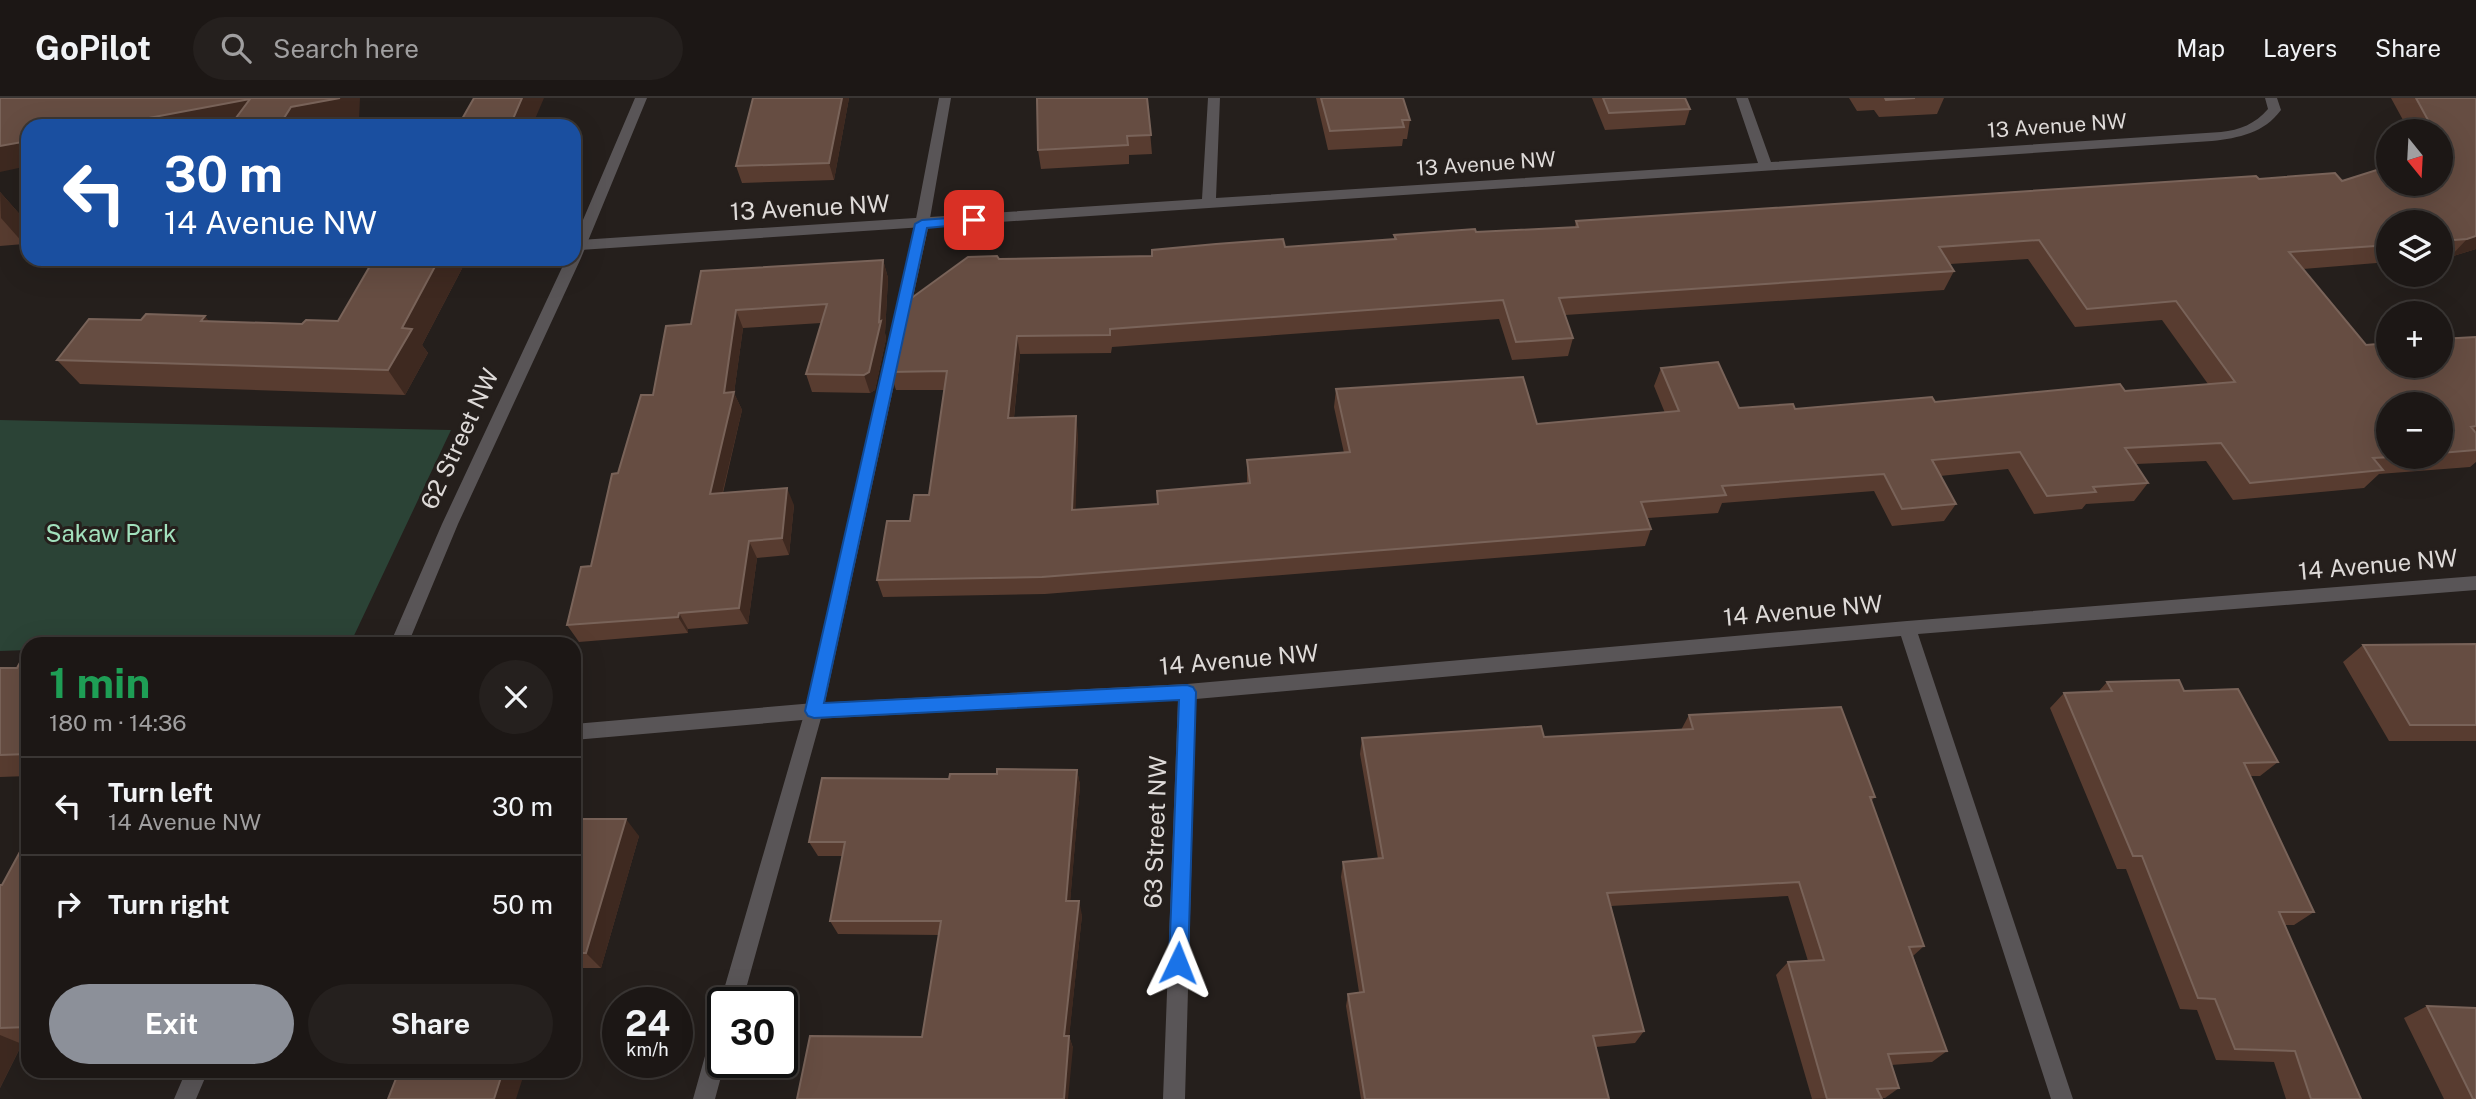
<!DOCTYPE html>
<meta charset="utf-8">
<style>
:root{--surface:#1c1715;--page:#25201e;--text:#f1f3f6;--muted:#a09fa0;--line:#3a3634;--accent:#8c9099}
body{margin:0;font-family:"Public Sans",sans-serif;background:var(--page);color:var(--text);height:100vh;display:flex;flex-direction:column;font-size:26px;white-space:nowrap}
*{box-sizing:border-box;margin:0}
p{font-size:23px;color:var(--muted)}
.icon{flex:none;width:38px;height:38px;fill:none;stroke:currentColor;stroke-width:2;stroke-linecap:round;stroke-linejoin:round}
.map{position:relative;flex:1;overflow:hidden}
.side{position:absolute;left:21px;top:539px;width:560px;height:441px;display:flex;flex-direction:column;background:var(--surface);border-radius:21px;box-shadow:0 7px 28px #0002,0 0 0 2px var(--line)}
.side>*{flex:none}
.top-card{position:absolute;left:21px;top:21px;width:560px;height:147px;border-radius:21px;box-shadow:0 7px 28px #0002,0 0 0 2px var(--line);background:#1a4fa0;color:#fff;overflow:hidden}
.needle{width:46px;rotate:162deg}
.buttons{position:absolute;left:2376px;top:21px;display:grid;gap:14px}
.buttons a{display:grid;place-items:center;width:77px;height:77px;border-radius:50%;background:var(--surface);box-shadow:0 7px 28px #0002,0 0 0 2px var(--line);font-size:35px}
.speed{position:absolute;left:602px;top:889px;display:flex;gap:14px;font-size:35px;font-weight:700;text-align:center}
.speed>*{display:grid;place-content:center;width:91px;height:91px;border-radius:50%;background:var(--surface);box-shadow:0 7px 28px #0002,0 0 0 2px var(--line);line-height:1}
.speed small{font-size:18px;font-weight:400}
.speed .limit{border:4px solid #111;border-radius:10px;background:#fff;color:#111}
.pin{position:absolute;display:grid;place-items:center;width:60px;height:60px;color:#fff;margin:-30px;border-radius:14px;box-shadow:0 4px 10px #0006}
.me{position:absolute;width:77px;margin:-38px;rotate:2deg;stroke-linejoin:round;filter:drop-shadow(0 0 5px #0008)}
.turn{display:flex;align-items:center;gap:24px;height:147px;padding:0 28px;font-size:32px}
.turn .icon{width:91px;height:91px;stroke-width:2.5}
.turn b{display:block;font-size:49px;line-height:60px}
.round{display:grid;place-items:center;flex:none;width:74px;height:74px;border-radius:37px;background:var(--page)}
.overview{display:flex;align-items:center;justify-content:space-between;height:119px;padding:0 28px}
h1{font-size:42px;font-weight:700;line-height:52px;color:#1e9e55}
.action{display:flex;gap:14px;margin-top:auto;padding:14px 28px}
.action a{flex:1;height:80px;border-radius:42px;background:var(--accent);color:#fff;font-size:28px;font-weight:700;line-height:80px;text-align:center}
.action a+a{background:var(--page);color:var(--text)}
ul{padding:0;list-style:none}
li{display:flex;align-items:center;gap:21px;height:98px;padding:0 28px;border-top:2px solid var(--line)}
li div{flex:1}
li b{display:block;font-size:26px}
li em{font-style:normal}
header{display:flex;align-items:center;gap:42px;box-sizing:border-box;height:98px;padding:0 35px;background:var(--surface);border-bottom:2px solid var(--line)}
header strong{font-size:33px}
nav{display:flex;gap:38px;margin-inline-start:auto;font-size:24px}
.search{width:490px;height:63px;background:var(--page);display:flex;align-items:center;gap:18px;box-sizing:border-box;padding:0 24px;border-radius:38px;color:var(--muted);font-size:26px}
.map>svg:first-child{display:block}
.green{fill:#2b4336}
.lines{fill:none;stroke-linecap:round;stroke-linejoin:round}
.service{fill:#595557;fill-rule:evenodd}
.minor{fill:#595557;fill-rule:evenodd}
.tertiary{fill:#595557;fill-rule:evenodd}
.wall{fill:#583c30;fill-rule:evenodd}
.shaded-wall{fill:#3e2920}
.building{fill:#664d42;stroke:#796359;stroke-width:2;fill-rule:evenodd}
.route{fill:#1a73e8;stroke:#114b97;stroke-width:2}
.labels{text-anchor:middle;stroke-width:6;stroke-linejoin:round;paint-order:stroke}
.far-street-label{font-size:21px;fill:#dedad8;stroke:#251f1c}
.street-label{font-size:24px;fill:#dedad8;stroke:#251f1c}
.park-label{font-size:24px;fill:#a2e1bd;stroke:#251f1c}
</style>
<header>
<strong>GoPilot</strong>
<div class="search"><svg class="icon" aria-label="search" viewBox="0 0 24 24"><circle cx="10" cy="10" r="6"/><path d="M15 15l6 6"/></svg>Search here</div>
<nav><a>Map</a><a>Layers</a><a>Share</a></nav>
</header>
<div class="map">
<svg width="2476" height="1001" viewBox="0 0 2476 1001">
<rect width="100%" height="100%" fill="#251f1c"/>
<path class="green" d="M0,322L451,332L351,544L28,546V552L0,553Z"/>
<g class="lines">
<path class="service" d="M939,0H951L929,126L823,613L742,905H723V911L720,905L805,613L915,126Z
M723,922V964H725L715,1001H693L712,933L715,925Z"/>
<path class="minor" d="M1208,0H1220L1216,100L1758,65L1736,0H1748L1771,64L2221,34C2240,32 2255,26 2268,11L2265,0H2277L2281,12C2264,35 2239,40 2212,43L580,152L574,149L575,144L580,142L1202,101Z
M2476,478V492L1918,536L2073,1001H2051L1901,538L1196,601L1185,1001H1163L1178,602L814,621L574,642V626L814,605L1187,586L1907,523Z"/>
<path class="tertiary" d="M635,0H647L581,160L458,426L408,546H390L442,426L566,161H574V143Z
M186,973H208L196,1001H174Z"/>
</g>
<path class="wall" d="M753,0H849L834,82L742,85L736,68Z
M1147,0L1152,56L1129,57V66L1041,71L1038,52Z
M1316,0H1403L1410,22L1407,41H1403L1402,48L1328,52Z
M1592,0H1685L1690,11L1685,27L1605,32Z
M1849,0H1944L1937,16L1879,19L1874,12L1857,13Z
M2391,0H2476V151L2450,159L2441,160V124H2389V164L2303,171L2366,247L2476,239V364L2470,369L2379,376L2364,390L2233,402L2206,363L2136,366L2148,385L2134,403L2086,406L2082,411L2034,416L2008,371L1940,378L1956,406L1944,423L1892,428L1874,393L1722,405L1718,415L1648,420L1651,431L1645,448L1045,496L883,499L877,482L910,423L929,397L945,292H896L890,274L999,161L1152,158L1394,142V137L1476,134L1575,129L1576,123L2259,81L2441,86V33H2409ZM2028,161L2075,229L2162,222L2208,286L2125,293L1935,304L1795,311L1739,310L1661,270L1654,288L1665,315L1537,326L1336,291L1334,309L1344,355L1247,362V386L1158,406L1075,412L1078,336L1014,320L1020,256L1111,255L1112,249L1499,221L1512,262L1568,258L1573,240L1565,217L1944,192L1954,173L1950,166ZM2441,306V359H2389Z
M0,94L23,120L24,146L0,148Z
M148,161H221L219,164L209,163L205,168L152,166Z
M374,161H467L422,247L428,255L405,297L80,286L57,262L210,224L302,226L338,223Z
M883,162L888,180L885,235L886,241L875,292L870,295L812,294L806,276L821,225L743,230L734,295L742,312L723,395L794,407L789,457L757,460L748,526L688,531V535L579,544L567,527L591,468L618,375L653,297L691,226Z
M2476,546V643H2389L2343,564L2363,547Z
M28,550V678L0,679V570H17Z
M2107,584L2184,593L2278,664L2260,678H2250L2314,814L2294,827H2285L2361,1001H2286L2274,964L2216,962L2197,912L2180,911L2126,771H2117L2050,610L2064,595L2098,594Z
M1689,617L1875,699L1871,703L1924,848L1913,858L1947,953L1932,964L1891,967L1899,990L1885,1000L1812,1001L1776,877L1788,864L1808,863L1788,798L1611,808L1644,933L1635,945L1596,949L1609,1001H1361L1346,908L1348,896L1359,894L1341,779L1343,764L1378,761L1360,656L1362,640L1544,639L1681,632Z
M1077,672L1080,687L1070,803L1082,817L1069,938L1073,950L922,939L939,837L838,836L830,823L842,758H818L809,744L949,681L997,676Z
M574,721L639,738L601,870H574Z
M28,739V946H22L0,990V787H2Z
M2427,908L2476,1001H2444L2404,920Z"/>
<path class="shaded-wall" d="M340,0H360L359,21L322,28H279L291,9Z
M522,0H544L532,28H510Z
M842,0H849L834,82L829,65Z
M250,1L237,28H106Z
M28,43V68L0,74V48Z
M0,94L23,120L24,146L1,120Z
M2476,138V151L2450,159L2467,141Z
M200,161H207L209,163L205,168Z
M439,161H467L422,247L428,255L405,297L388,272L402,230Z
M883,162L888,180L885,235L886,241L875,292L870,295L864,277L879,224Z
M736,212L743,230L734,295L742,312L718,413L710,396Z
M205,218L225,243L201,223Z
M1017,238L1020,256L1012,338L1008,320Z
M1076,318L1078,336L1075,429L1072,412Z
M787,390L794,407L789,457L782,440Z
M749,443L757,460L748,526L739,510Z
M679,515L688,531V535L678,519Z
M1077,672L1080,687L1069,817L1066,803Z
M626,721L639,738L601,870L586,855Z
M1079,803L1082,817L1068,950L1064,938Z
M0,937L22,946L0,990Z
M1069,938L1073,950L1068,1001H1064Z
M503,973H525L516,1001H494Z"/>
<path class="building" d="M0,0H340L291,9L279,28H230L250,1L106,28H28V43L0,48Z
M474,0H522L510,28H458Z
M753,0H842L829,65L736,68Z
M1037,0H1147L1151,37L1127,38L1128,47L1038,52Z
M1321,0H1403L1410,22H1402L1404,29L1330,33Z
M1603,0H1685L1690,11L1609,15Z
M1885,0H1915L1886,2Z
M2416,0H2476V138L2467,141L2441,143V124H2389V147L2289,154L2366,247L2389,245V268H2441V241L2476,239V328L2471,329L2476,335V352L2441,355V306H2389V359H2392L2373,360L2383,372L2250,385L2221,345L2125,350L2148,385L2093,389L2096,394L2047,398L2020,354L1932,362L1956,406L1902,411L1884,376L1722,388L1726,397L1641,404L1651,431L1042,479L877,482L887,423H910L914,397H929L947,273L890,274L906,204L968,159L997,158L999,161L1152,158V152L1216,146L1283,141L1285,149L1396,141L1394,137L1475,131L1476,134L1578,129L1576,123L2256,78L2259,81L2335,75L2342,83L2389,68V86H2441V52L2444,51L2441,46V33H2434ZM2039,142L2087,211L2176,203L2235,284L2125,293L2120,286L1935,304L1932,299L1795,311L1793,306L1739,310L1718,264L1661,270L1679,313L1537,326L1523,279L1336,291L1350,354L1247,362L1250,385L1157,393L1158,406L1072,412L1076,318L1008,320L1017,238L1110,237V231L1503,202L1516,244L1573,240L1559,200L1954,173L1939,149Z
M374,161H439L402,230L412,231L388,272L57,262L89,221L141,222L146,216L205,218L201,223L302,226L306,222L338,223Z
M883,162L879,224L881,223L869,274L864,277L806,276L827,206L736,212L724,295L734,294L710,396L787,390L782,440L749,443L739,510L679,515L678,519L567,527L581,469L591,468L612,376L618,375L641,297H653L666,228L691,226L701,173Z
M166,542L164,546H30H31Z
M2476,546V627H2410L2363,547Z
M28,550V656L0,657V570H17Z
M2179,582L2184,593L2238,591L2278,664L2244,665L2314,814H2279L2361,1001H2311L2295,953L2235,951L2215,901L2198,900L2142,758H2133L2064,595L2112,593L2107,584Z
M1841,609L1875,699H1870L1924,848L1909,849L1947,953L1888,956L1899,990L1877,991L1882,1001H1827L1788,864L1824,862L1799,784L1607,795L1644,933L1593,938L1609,1001H1365L1348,896L1364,894L1343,764L1383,760L1362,640L1541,628L1544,639L1693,631L1689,617Z
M997,671L1077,672L1066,803H1079L1064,938H1069L1064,1001H797L810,938L922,939L941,823H830L845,744H809L822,680L949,681L950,676H997Z
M574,721H626L586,855H574Z
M28,739V929L0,930V787H2Z
M2427,908L2476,910V1001H2473Z
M399,973H503L494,1001H388Z"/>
<path class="route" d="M974,118L979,119V125L927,130L824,605L1187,587L1193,589L1196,594L1188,865L1185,872L1178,875L1172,872L1169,865L1179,602L814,620L808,618L805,613L915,126L922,122Z"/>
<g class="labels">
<g class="far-street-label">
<text transform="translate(2057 28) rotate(-4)" y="7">13 Avenue NW</text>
<text transform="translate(1486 66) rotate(-4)" y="7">13 Avenue NW</text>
</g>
<g class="street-label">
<text transform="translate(810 110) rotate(-3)" y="8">13 Avenue NW</text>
<text transform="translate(460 341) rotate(-65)" y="8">62 Street NW</text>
<text transform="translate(2378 467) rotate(-5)" y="8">14 Avenue NW</text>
<text transform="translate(1803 513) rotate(-5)" y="8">14 Avenue NW</text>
<text transform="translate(1239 562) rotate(-5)" y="8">14 Avenue NW</text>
<text transform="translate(1156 734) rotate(-88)" y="8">63 Street NW</text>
</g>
<g class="park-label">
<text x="111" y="444">Sakaw Park</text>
</g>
</g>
</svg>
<div class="buttons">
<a><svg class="needle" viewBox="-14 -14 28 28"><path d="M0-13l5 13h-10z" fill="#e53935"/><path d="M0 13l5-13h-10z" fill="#a09fa0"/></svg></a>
<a><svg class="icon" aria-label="layers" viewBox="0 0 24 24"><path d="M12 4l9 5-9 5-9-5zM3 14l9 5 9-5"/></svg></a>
<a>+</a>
<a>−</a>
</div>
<div class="speed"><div>24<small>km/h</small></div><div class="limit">30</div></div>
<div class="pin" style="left:974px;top:122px;background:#d93025"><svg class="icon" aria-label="arrive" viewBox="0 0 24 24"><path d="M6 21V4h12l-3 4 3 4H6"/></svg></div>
<svg class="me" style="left:1178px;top:865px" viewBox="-20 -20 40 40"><path d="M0-17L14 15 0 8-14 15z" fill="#1a73e8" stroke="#fff" stroke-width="4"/></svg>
<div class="top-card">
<div class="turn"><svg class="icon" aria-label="left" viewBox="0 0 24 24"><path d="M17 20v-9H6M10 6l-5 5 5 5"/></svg><div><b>30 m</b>14 Avenue NW</div></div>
</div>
<section class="side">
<div class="overview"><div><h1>1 min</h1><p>180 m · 14:36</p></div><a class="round"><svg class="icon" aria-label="close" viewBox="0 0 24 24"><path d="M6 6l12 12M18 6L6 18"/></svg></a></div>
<ul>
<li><svg class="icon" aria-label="left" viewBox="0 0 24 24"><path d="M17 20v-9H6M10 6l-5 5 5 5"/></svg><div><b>Turn left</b><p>14 Avenue NW</p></div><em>30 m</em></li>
<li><svg class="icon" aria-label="right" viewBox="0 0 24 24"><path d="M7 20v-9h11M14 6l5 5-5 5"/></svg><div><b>Turn right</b></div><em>50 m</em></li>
</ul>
<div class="action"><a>Exit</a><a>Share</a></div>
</section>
</div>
